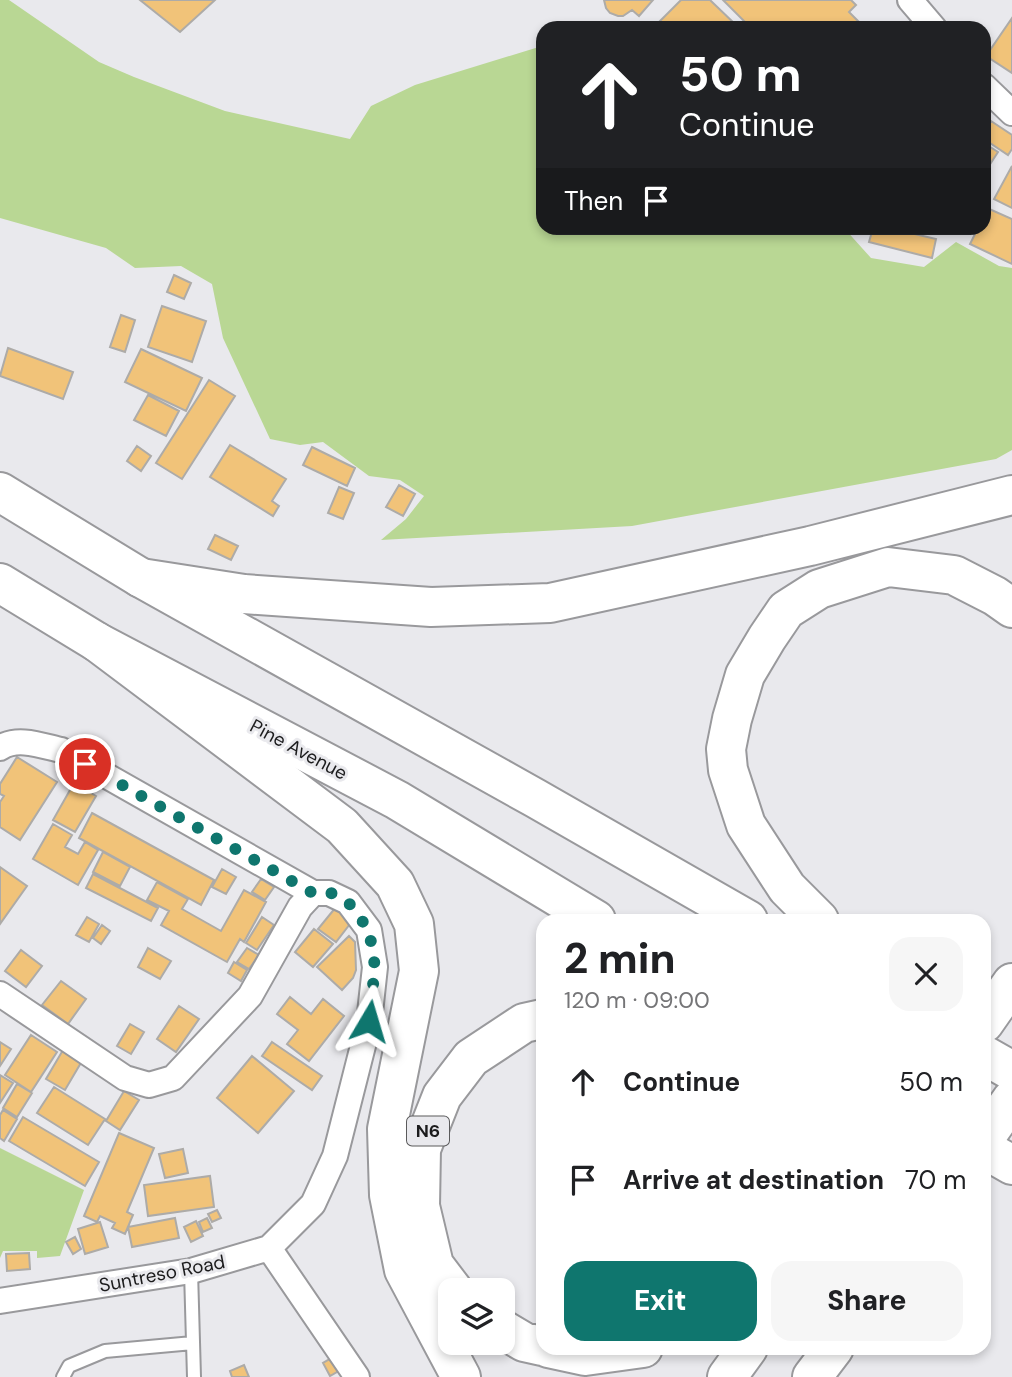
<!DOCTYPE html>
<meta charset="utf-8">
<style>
:root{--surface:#fff;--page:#f6f6f6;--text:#202124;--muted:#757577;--accent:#0f766e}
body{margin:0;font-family:"DM Sans",sans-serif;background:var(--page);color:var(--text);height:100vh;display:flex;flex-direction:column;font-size:26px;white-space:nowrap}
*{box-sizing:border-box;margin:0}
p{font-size:23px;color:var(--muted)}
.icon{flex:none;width:38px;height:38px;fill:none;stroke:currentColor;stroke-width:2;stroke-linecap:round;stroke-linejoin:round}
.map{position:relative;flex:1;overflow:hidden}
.sheet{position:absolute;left:536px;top:914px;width:455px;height:441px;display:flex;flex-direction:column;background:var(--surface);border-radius:21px;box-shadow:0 4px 10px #0003}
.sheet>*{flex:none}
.guide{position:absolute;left:536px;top:21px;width:455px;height:214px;border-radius:21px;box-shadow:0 4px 10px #0003;background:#202124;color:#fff;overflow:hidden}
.controls{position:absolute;left:438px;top:1278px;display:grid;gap:14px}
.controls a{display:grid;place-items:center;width:77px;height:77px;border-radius:14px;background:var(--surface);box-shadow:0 4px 10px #0003;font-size:35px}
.pin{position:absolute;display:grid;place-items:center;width:60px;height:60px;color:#fff;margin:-30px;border:4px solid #fff;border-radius:50%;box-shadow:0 2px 7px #0007}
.me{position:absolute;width:77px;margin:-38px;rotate:7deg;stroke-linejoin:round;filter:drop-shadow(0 0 5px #0008)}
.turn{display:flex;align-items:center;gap:24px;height:147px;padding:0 28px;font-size:32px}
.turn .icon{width:91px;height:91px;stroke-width:2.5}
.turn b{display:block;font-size:49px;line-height:60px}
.then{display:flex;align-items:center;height:66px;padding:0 28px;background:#0003;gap:14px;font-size:26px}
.round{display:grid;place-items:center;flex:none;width:74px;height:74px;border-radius:21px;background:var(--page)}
.headline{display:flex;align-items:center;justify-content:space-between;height:119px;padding:0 28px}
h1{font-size:42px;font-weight:800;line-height:52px}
.action{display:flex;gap:14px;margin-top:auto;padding:14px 28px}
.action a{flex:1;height:80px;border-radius:21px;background:var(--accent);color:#fff;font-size:28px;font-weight:800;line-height:80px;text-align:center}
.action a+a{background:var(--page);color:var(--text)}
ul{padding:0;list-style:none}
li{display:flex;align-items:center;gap:21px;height:98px;padding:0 28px}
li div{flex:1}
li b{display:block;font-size:26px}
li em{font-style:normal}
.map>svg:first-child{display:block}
.green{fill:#b9d794}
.building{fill:#f1c379;stroke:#adaba8;stroke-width:2}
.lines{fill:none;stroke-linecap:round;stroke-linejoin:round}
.lane-casing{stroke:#99999c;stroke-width:16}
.street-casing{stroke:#99999c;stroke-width:28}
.primary-casing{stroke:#99999c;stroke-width:42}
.highway-casing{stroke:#99999c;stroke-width:42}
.lane{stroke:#fff;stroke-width:12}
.street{stroke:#fff;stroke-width:24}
.primary{stroke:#fff;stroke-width:38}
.highway{stroke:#fff;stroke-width:38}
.route{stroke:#0f766e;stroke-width:12;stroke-dasharray:0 21.6}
.labels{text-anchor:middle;stroke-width:6;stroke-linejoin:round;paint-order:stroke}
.shield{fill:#e9e9ed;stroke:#5a5a5b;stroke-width:2}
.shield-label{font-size:18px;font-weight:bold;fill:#1c1c1d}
.street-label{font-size:19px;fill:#1c1c1d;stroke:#e9e9ed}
</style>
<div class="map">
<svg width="1012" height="1377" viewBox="0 0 1012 1377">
<rect width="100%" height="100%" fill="#e9e9ed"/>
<path class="green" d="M0,0H9L99,62L134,77L225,111L350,139L371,106L415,85L542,46V228H844L871,258L924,267L956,242L999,266L1012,268V450L996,459L632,526L381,540L406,519L424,496L400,480L369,476L323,442L300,445L270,439L223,338L212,284L181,266L135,268L106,248L0,218Z
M0,1148L84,1190L60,1256L37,1258V1251H3L0,1258Z"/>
<path class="building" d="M140,0H215L180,32Z
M604,0H653L639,16L632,10L623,16H618L610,13L606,8Z
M681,0H710L737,26L736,28H653Z
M723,0H851L856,5L849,12L860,23L854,28H751Z
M1012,18V73L986,56Z
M991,121L1012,135V149L1008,155L984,139V133Z
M984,143L998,152L985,172L989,174L984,183Z
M1012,166V208L994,199Z
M987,208L1012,219V264L970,244L978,228H984V216Z
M873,228H889L936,239L932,258L869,242Z
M174,275L191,283L184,299L167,292Z
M162,306L206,321L192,362L148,347Z
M121,315L135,320L125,352L110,347Z
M8,348L73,372L63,399L0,376Z
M141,349L202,378L186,411L125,382Z
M209,380L235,396L182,479L156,463Z
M148,395L179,411L166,436L134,420Z
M230,445L286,479L272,501L279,506L273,516L210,477Z
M137,446L151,456L141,471L127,461Z
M312,447L355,468L347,486L303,465Z
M399,485L415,494L403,516L386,507Z
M339,487L354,493L343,519L328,513Z
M215,535L238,546L231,560L208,549Z
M17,757L57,782L20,840L0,827V802L4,796L0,794V784Z
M74,783L96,796L75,832L53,820Z
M92,813L214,880L201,905L79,838Z
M53,824L72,835L65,847L78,854L85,842L98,850L78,885L33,859Z
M103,852L130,867L120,886L93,872Z
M0,867L27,886L0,924Z
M222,869L236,877L226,894L212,887Z
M93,874L158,908L151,921L86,888Z
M261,879L274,887L265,900L252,892Z
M157,882L188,899L182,909L221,931L244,890L266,902L244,942L240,939L227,962L161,925L169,911L147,900Z
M336,907L353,920L336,942L318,929Z
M87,917L99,924L89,942L76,935Z
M262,917L274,925L257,950L246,943Z
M102,925L110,931L101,944L93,938Z
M314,929L333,944L313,967L295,952Z
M349,936L355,942L356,970L353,978L342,990L317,967Z
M148,948L171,961L160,979L138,967Z
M247,948L259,955L249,969L237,962Z
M21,950L42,966L26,987L5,971Z
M234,962L247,970L241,981L228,973Z
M61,981L86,999L68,1024L42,1005Z
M290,997L311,1014L323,999L344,1016L309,1061L287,1044L298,1030L277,1014Z
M179,1006L199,1019L176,1052L157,1039Z
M130,1024L144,1032L131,1054L117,1046Z
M31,1035L57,1052L31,1092L5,1075Z
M0,1042L11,1049L0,1066Z
M272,1042L322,1076L312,1090L262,1056Z
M63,1050L82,1061L65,1090L46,1079Z
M252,1056L294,1091L258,1133L217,1098Z
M0,1075L13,1083L0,1103Z
M17,1084L32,1093L17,1117L3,1108Z
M54,1087L105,1119L88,1145L37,1113Z
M124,1091L139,1100L120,1130L106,1121Z
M3,1110L17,1119L4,1141L0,1138V1115Z
M23,1117L99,1162L85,1186L9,1141Z
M119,1133L154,1148L127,1212L133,1215L125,1234L112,1228L115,1223L100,1216L97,1222L84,1216Z
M183,1149L188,1173L165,1178L159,1154Z
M210,1176L214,1207L148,1216L144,1185Z
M217,1210L221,1218L212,1222L208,1214Z
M175,1218L179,1238L132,1247L128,1227Z
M207,1218L212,1228L203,1232L199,1222Z
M196,1221L203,1236L191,1242L184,1227Z
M100,1222L108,1247L85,1254L78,1229Z
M75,1237L81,1249L73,1254L66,1242Z
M29,1253L30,1269L7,1271L6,1254Z
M335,1356L342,1369L330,1376L323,1363Z
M244,1365L249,1377H232L230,1371Z"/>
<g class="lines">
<defs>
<path id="lane" d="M191,1271L194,1377
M63,1377L69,1366L105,1351L193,1343"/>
<path id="street" d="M910,0L934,28
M984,86L1012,113
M0,748C17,736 43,746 61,750L313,893
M0,994L125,1078L149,1085L173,1078L250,996L300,907L313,893H329L348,902L369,930L375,967L369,1022L335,1156L313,1204L269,1248L191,1271L0,1301
M269,1248L357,1377"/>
<path id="primary" d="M0,492L141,578L535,798L748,920
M0,583L97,642L397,800L596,920
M984,1055L1012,1071
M984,1149L1012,1165"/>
<path id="highway" d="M141,578L244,594L431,607L550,603L810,546L1012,495
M97,642L342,826L395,884L414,924L419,971L387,1129L389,1195L404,1270L461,1377
M819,920L787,888L746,825L728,770L726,749L732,719L745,675L767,638L786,610L819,589L888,567L954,575L995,596L1012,608
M984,1023L1012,983
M984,1139L1012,1099
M453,1290L434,1265L420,1206L421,1149L442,1096L471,1058L524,1023L542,1019
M502,1329L524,1342L542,1346
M548,1348L585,1356L643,1348
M727,1377L748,1348
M812,1377L834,1348"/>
</defs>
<use href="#lane" class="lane-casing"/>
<use href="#street" class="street-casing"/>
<use href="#primary" class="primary-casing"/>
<use href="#highway" class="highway-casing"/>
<use href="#lane" class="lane"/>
<use href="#street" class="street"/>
<use href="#primary" class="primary"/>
<use href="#highway" class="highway"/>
</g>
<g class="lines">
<path class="route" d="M85,764L313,893L329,892L348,902L369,930L375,967L369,1021"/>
</g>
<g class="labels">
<rect class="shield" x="407" y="1116.5" width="42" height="29" rx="5"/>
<g class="shield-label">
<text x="428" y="1137">N6</text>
</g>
<g class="street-label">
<text transform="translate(299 749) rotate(28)" y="7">Pine Avenue</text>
<text transform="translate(162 1273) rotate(-11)" y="7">Suntreso Road</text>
</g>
</g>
</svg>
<div class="controls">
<a><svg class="icon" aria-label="layers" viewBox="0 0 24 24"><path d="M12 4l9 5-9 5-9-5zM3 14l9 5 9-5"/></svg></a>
</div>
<div class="pin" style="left:85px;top:764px;background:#d93025"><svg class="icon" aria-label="arrive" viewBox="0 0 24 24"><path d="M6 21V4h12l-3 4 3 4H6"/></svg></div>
<svg class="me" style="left:369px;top:1021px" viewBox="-20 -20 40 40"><path d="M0-17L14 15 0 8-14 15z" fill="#0f766e" stroke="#fff" stroke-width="4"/></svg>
<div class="guide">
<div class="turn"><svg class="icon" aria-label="ahead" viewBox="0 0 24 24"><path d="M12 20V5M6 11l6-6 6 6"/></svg><div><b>50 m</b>Continue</div></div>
<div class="then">Then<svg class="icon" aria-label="arrive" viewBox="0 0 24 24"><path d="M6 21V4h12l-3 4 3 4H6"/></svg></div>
</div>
<section class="sheet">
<div class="headline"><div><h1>2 min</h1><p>120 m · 09:00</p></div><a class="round"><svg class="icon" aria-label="close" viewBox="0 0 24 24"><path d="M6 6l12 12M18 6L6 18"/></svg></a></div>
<ul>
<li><svg class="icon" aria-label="ahead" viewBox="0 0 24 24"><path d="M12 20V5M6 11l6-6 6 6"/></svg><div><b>Continue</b></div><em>50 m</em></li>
<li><svg class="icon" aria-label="arrive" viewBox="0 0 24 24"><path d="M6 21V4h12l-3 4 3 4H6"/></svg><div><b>Arrive at destination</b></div><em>70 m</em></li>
</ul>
<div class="action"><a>Exit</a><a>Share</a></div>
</section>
</div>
